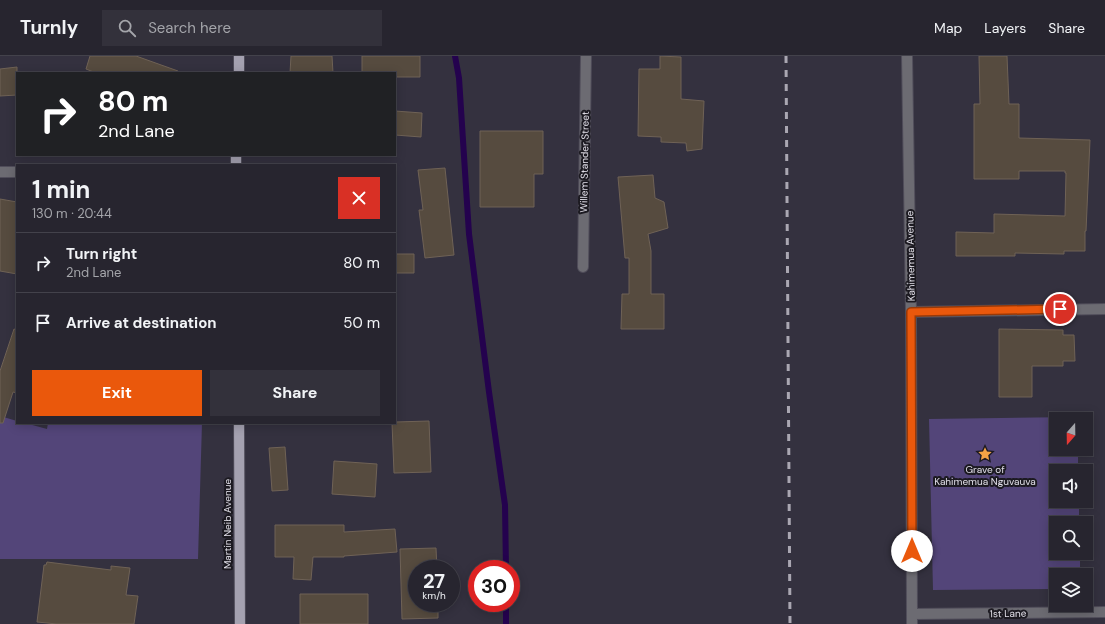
<!DOCTYPE html>
<meta charset="utf-8">
<style>
:root{--surface:#27252f;--page:#33313b;--text:#f1f3f6;--muted:#a4a5aa;--line:#43424b;--accent:#ea580c}
body{margin:0;font-family:"DM Sans",sans-serif;background:var(--page);color:var(--text);height:100vh;display:flex;flex-direction:column;font-size:15px;white-space:nowrap}
*{box-sizing:border-box;margin:0}
p{font-size:13px;color:var(--muted)}
.icon{flex:none;width:22px;height:22px;fill:none;stroke:currentColor;stroke-width:2;stroke-linecap:round;stroke-linejoin:round}
.map{position:relative;flex:1;overflow:hidden}
.sheet{position:absolute;left:16px;top:108px;width:380px;height:260px;display:flex;flex-direction:column;background:var(--surface);border-radius:0px;box-shadow:0 2px 10px #0003,0 0 0 1px var(--line)}
.sheet>*{flex:none}
.banner{position:absolute;left:16px;top:16px;width:380px;height:84px;border-radius:0px;box-shadow:0 2px 10px #0003,0 0 0 1px var(--line);background:#202124;color:#fff;overflow:hidden}
.needle{width:26px;rotate:200deg}
.fabs{position:absolute;left:1049px;top:356px;display:grid;gap:8px}
.fabs a{display:grid;place-items:center;width:44px;height:44px;border-radius:0px;background:var(--surface);box-shadow:0 2px 10px #0003,0 0 0 1px var(--line);font-size:20px}
.speed{position:absolute;left:408px;top:504px;display:flex;gap:8px;font-size:20px;font-weight:700;text-align:center}
.speed>*{display:grid;place-content:center;width:52px;height:52px;border-radius:50%;background:var(--surface);box-shadow:0 2px 10px #0003,0 0 0 1px var(--line);line-height:1}
.speed small{font-size:10px;font-weight:400}
.speed .limit{border:6px solid #d22;background:#fff;color:#111}
.pin{position:absolute;display:grid;place-items:center;width:34px;height:34px;color:#fff;margin:-17px;border:2px solid #fff;border-radius:50%;box-shadow:0 1px 4px #0007}
.me{position:absolute;width:44px;margin:-22px;rotate:0deg;stroke-linejoin:round;filter:drop-shadow(0 0 3px #0008)}
.turn{display:flex;align-items:center;gap:14px;height:84px;padding:0 16px;font-size:18px}
.turn .icon{width:52px;height:52px;stroke-width:2.5}
.turn b{display:block;font-size:28px;line-height:34px}
.round{display:grid;place-items:center;flex:none;width:42px;height:42px;border-radius:0px;background:var(--page)}
.overview{display:flex;align-items:center;justify-content:space-between;height:68px;padding:0 16px}
h1{font-size:24px;font-weight:700;line-height:30px}
.button{display:flex;gap:8px;margin-top:auto;padding:8px 16px}
.button a{flex:1;height:46px;border-radius:0px;background:var(--accent);color:#fff;font-size:16px;font-weight:700;line-height:46px;text-align:center}
.button a+a{background:var(--page);color:var(--text)}
ul{padding:0;list-style:none}
li{display:flex;align-items:center;gap:12px;height:60px;padding:0 16px;border-top:1px solid var(--line)}
li div{flex:1}
li b{display:block;font-size:15px}
li em{font-style:normal}
header{display:flex;align-items:center;gap:24px;box-sizing:border-box;height:56px;padding:0 20px;background:var(--surface);border-bottom:1px solid var(--line)}
header strong{font-size:19px}
nav{display:flex;gap:22px;margin-inline-start:auto;font-size:14px}
.search{width:280px;height:36px;background:var(--page);display:flex;align-items:center;gap:10px;box-sizing:border-box;padding:0 14px;border-radius:0px;color:var(--muted);font-size:15px}
.map>svg:first-child{display:block}
.green{fill:#534579}
.lines{fill:none;stroke-linecap:round;stroke-linejoin:round}
.stream{stroke:#24024e;stroke-width:6}
.building{fill:#564b3f;stroke:#6f6256}
.minor-casing{stroke:#504d5a;stroke-width:12}
.major-casing{stroke:#504d5a;stroke-width:12}
.minor{stroke:#6c6b72;stroke-width:10}
.major{stroke:#a4a1b0;stroke-width:10}
.rail{stroke:#aaa7b2;stroke-width:3;stroke-dasharray:7 7;stroke-linecap:butt}
.route-casing{stroke:#983908;stroke-width:10}
.route{stroke:#ea580c;stroke-width:7}
.labels{text-anchor:middle;stroke-width:4;stroke-linejoin:round;paint-order:stroke}
.street-label{font-size:10px;fill:#e1dfe8;stroke:#1c1a21}
.poi-label{font-size:10px;fill:#e1dfe8;stroke:#1c1a21}
</style>
<header>
<strong>Turnly</strong>
<div class="search"><svg class="icon" aria-label="search" viewBox="0 0 24 24"><circle cx="10" cy="10" r="6"/><path d="M15 15l6 6"/></svg>Search here</div>
<nav><a>Map</a><a>Layers</a><a>Share</a></nav>
</header>
<div class="map">
<svg width="1105" height="568" viewBox="0 0 1105 568">
<rect width="100%" height="100%" fill="#34313f"/>
<path class="green" d="M0,360L17,365V367H25L47,373L48,367H202L198,503H0Z
M1077,361V363H1056V393H1078V415H1056V445H1079V467H1056V497H1080V519H1056V533L933,534L929,363Z"/>
<g class="lines">
<path class="stream" d="M455,0L459,22L469,178L489,336L505,449L506,513
M506,547V568"/>
</g>
<path class="building" d="M90,0H136L178,15V17H96L86,13Z
M291,0H332L333,17H290Z
M362,0H420V21H395V17H362Z
M660,0L681,1V43L704,45L702,93L687,95L686,87L661,86V81L638,80L639,13H660Z
M979,0H1007L1009,48H1019V82L1090,84L1086,175H1085V195H1064V198L1015,197V200H956V176L994,177V158L1065,160L1066,117H1065V115H1019V123H974V48H980Z
M17,11V39L0,40V13Z
M395,55L422,57L421,81L395,79Z
M480,75H543V118H534V151H480Z
M445,112L454,199L425,202L419,154H423L418,114Z
M653,119L655,142L664,146L668,172L648,178L651,195V238H664V273H621L622,238H629V202H625L618,121Z
M0,143L17,146V218L0,215Z
M395,198H414V217H395Z
M14,273L17,274V337L13,336L3,367H0V315Z
M999,273L1063,274V279H1074L1075,305H1063V310H1032V341H999Z
M429,365L431,416L394,417L392,367H395V366Z
M285,391L288,434L272,435L269,392Z
M334,405L377,408L375,441L332,438Z
M275,469H344V476L395,473L397,496L344,500V501H313L311,524L293,523L294,501H275Z
M436,492L437,513H417V547H438V562L402,563L400,493Z
M47,506L111,514V510L130,512L126,539L138,540L134,568H57L37,566L44,509H46Z
M300,538H368V568H300Z"/>
<g class="lines">
<defs>
<path id="minor" d="M907,0L911,256L912,568
M0,116H17
M583,211L586,0
M911,256L1105,253
M912,558L1105,556"/>
<path id="major" d="M239,17V0
M236,109V99
M239,367L240,568"/>
</defs>
<use href="#minor" class="minor-casing"/>
<use href="#major" class="major-casing"/>
<use href="#minor" class="minor"/>
<use href="#major" class="major"/>
<path class="rail" d="M786,0L790,568"/>
</g>
<g class="lines">
<defs>
<path id="route" d="M912,495L911,256L1060,253"/>
</defs>
<use href="#route" class="route-casing"/>
<use href="#route" class="route"/>
</g>
<defs>
<symbol id="sight-bare" viewBox="-9 -9 18 18"><path d="M0-6L1.8-2.2L6-1.7L2.9 1.2L3.7 5.4L0 3.3L-3.7 5.4L-2.9 1.2L-6-1.7L-1.8-2.2Z" fill="#f4a345" stroke="#1c1a21" stroke-width="2.5" paint-order="stroke"/></symbol>
</defs>
<g fill-rule="evenodd">
<use href="#sight-bare" x="975" y="388" width="20" height="20"/>
</g>
<g class="labels">
<g class="street-label">
<text transform="translate(584 106) rotate(-89)" y="4">Willem Stander Street</text>
<text transform="translate(910 200) rotate(-91)" y="4">Kahimemua Avenue</text>
<text transform="translate(227 468) rotate(-90)" y="4">Martin Neib Avenue</text>
<text transform="translate(1008 557) rotate(-1)" y="4">1st Lane</text>
</g>
<g class="poi-label">
<text x="985" y="417">Grave of<tspan x="985" dy="12">Kahimemua Nguvauva</tspan></text>
</g>
</g>
</svg>
<div class="fabs">
<a><svg class="needle" viewBox="-14 -14 28 28"><path d="M0-13l5 13h-10z" fill="#e53935"/><path d="M0 13l5-13h-10z" fill="#a4a5aa"/></svg></a>
<a><svg class="icon" aria-label="sound" viewBox="0 0 24 24"><path d="M4 9h4l5-4v14l-5-4H4zM17 9q2 3 0 6"/></svg></a>
<a><svg class="icon" aria-label="search" viewBox="0 0 24 24"><circle cx="10" cy="10" r="6"/><path d="M15 15l6 6"/></svg></a>
<a><svg class="icon" aria-label="layers" viewBox="0 0 24 24"><path d="M12 4l9 5-9 5-9-5zM3 14l9 5 9-5"/></svg></a>
</div>
<div class="speed"><div>27<small>km/h</small></div><div class="limit">30</div></div>
<div class="pin" style="left:1060px;top:253px;background:#d93025"><svg class="icon" aria-label="arrive" viewBox="0 0 24 24"><path d="M6 21V4h12l-3 4 3 4H6"/></svg></div>
<svg class="me" style="left:912px;top:495px" viewBox="-20 -20 40 40"><circle r="19" fill="#fff"/><path d="M0-13L10 11 0 6-10 11z" fill="#ea580c"/></svg>
<div class="banner">
<div class="turn"><svg class="icon" aria-label="right" viewBox="0 0 24 24"><path d="M7 20v-9h11M14 6l5 5-5 5"/></svg><div><b>80 m</b>2nd Lane</div></div>
</div>
<section class="sheet">
<div class="overview"><div><h1>1 min</h1><p>130 m · 20:44</p></div><a class="round" style="background:#d93025;color:#fff"><svg class="icon" aria-label="close" viewBox="0 0 24 24"><path d="M6 6l12 12M18 6L6 18"/></svg></a></div>
<ul>
<li><svg class="icon" aria-label="right" viewBox="0 0 24 24"><path d="M7 20v-9h11M14 6l5 5-5 5"/></svg><div><b>Turn right</b><p>2nd Lane</p></div><em>80 m</em></li>
<li><svg class="icon" aria-label="arrive" viewBox="0 0 24 24"><path d="M6 21V4h12l-3 4 3 4H6"/></svg><div><b>Arrive at destination</b></div><em>50 m</em></li>
</ul>
<div class="button"><a>Exit</a><a>Share</a></div>
</section>
</div>
